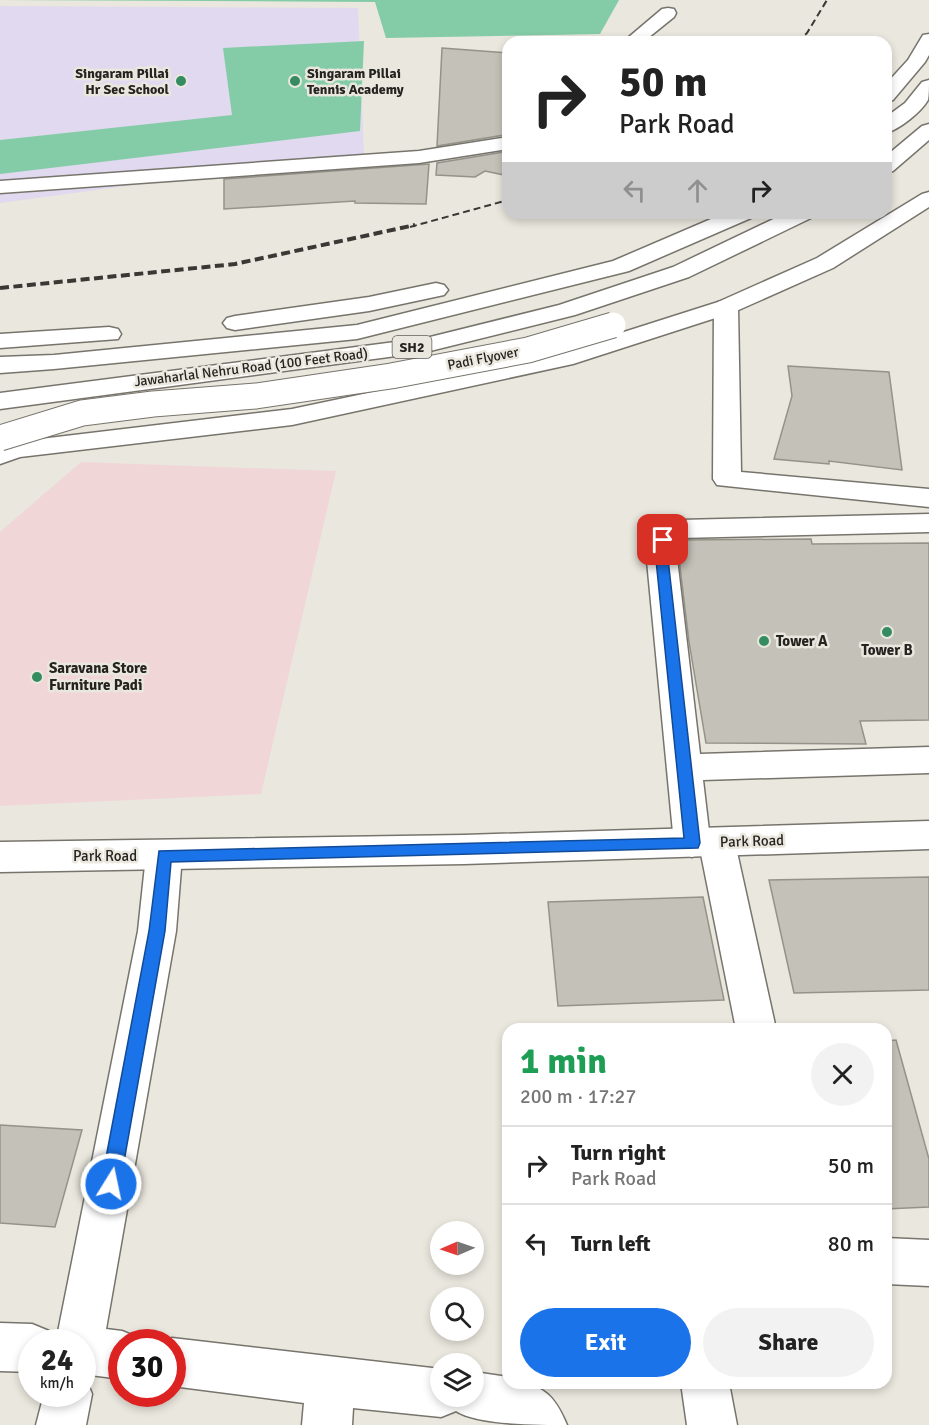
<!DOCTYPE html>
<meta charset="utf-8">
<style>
:root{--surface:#fff;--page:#f2f2f2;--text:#222;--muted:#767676;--line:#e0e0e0;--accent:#1a73e8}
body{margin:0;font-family:Signika,sans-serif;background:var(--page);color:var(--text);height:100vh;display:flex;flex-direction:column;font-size:22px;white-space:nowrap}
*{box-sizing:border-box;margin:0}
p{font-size:20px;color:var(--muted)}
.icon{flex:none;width:33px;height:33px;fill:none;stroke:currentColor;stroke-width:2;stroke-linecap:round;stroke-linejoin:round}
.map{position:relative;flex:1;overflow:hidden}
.panel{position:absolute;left:502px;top:1023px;width:390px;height:366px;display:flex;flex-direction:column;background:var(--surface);border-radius:18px;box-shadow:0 3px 9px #0003}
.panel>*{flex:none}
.guide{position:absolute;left:502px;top:36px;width:390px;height:183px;border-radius:18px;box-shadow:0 3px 9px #0003;background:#fff;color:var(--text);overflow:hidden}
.needle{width:39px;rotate:268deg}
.buttons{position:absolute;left:430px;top:1221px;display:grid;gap:12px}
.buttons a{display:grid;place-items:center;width:54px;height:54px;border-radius:50%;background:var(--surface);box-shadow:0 3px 9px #0003;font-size:30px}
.speed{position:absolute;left:18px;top:1329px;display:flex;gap:12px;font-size:30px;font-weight:700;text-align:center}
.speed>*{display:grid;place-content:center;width:78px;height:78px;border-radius:50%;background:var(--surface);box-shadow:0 3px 9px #0003;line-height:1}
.speed small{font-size:15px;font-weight:400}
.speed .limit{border:9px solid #d22;background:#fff;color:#111}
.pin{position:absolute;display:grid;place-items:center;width:51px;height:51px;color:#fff;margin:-26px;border-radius:12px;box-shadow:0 3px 9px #0006}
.me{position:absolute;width:66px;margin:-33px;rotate:10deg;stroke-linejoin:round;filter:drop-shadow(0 0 4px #0008)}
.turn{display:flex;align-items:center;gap:21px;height:126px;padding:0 18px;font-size:27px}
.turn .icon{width:78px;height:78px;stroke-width:2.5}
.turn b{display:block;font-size:42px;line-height:51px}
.lanes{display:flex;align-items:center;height:57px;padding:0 18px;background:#0003;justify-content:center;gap:30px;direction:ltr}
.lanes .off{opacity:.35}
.round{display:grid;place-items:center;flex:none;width:63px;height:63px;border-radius:32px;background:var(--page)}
.summary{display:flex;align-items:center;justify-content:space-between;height:102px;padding:0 18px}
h1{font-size:36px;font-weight:700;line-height:45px;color:#1e9e55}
.cta{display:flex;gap:12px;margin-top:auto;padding:12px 18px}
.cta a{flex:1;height:69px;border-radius:36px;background:var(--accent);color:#fff;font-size:24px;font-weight:700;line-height:69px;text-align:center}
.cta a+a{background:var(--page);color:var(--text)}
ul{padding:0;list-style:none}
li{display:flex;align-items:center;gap:18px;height:78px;padding:0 18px;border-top:2px solid var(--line)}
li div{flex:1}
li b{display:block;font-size:22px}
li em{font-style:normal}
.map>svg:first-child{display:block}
.commercial{fill:#f1d6d8}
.education{fill:#e1d9ef}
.green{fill:#84cca7}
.building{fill:#c4c1b8;stroke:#95928a;stroke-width:1.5}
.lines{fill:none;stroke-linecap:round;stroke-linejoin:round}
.minor-casing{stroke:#77746c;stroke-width:3}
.tertiary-casing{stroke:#77746c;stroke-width:3}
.primary-casing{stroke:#77746c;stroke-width:3}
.minor{fill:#fff;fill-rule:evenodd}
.tertiary{fill:#fff;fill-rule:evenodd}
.primary{fill:#fff;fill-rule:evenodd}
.rail-far1{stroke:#393834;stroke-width:2;stroke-dasharray:7 4;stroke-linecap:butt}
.rail{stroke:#393834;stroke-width:4;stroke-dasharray:9 4.5;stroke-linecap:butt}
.primary-bridge-casing{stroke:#77746c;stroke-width:27;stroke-linecap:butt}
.primary-bridge{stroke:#fff;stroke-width:25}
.route{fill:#1a73e8;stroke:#114b97;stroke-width:1.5}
.poi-dot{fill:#348c60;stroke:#eae7de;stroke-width:2}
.labels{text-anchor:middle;stroke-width:5;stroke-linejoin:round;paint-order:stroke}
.far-poi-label{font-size:14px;font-weight:bold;fill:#242320;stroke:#eae7de;text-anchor:end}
.shield{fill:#eae7de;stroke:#5f5e59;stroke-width:1.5}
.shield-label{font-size:14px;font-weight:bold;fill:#242320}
.far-street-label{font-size:14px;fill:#242320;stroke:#eae7de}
.poi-label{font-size:15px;font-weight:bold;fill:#242320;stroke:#eae7de;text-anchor:start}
.street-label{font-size:15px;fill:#242320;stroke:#eae7de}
</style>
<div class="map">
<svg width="929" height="1425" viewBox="0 0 929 1425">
<rect width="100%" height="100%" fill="#eae7de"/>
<path class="commercial" d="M81,462L336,471L261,794L0,806V532Z"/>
<path class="education" d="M0,6L358,8L364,154L0,203Z"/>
<path class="green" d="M0,0H619L600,34L386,38L375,2Z
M364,41L360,131L0,174V140L232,115L223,48Z"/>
<path class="building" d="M442,48L508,53V98H504V135L437,146Z
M504,152V175L485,171L475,177L436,175L437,163Z
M429,164L426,204L355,203V201L224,209V179Z
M788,366L889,372L902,470L829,461V464L774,459L792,396Z
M811,539L812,544L929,543V720L860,721L866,744L706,743L689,642L678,550L681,540Z
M929,877V990L794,993L769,880Z
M703,897L724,1000L558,1006L548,902Z
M896,1040L929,1159V1207L886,1209V1041Z
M0,1125L82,1130L55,1227L0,1223Z"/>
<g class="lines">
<defs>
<path id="minor" d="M668,8L674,9L676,13L674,17L643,42H623L662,9Z
M508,137V149L419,163L0,193V181L419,151Z
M726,300L734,302L738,307L741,472L929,489V507L717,485L713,479L714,307L718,302Z
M929,514V532L679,538L676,550L700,754L929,747V773L703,780L709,831L717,829L730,833L735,843L776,1029H736L701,854L692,857L679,853L674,843L646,550L656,525L680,520Z
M164,841L177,846L182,856L176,931L106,1329L122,1331L139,1338L141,1342H122V1379L82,1374V1342H56L138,931L146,856L151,846Z
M886,1238L929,1240V1286L886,1284Z
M0,1323L32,1324L49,1331L54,1342H32V1372L0,1371Z
M172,1338L441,1369V1396H474V1372L508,1377V1383C542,1383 554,1394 567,1425C538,1425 477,1425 456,1411L441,1417L353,1408L352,1425H302L304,1403L172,1386V1342H161Z
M82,1376L85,1377L92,1394L86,1425H36L44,1394H82Z
M681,1383H729L737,1425H687Z"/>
<path id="tertiary" d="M929,821V849L464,864L0,872V842L464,835Z"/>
<path id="primary" d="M929,34V55L925,62L893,100L886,102V84L908,60L923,35Z
M929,80C929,86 929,95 928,100C921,112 900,129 886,133V117L905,103L922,82Z
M929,124V140L893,171L886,173V156L922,126Z
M929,192V207L833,268L734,312L573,364L292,425L20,457L0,464V446L15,442L292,409L558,353L718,302L817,258L922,194Z
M725,213H754L751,218L629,271L357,339L54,369L0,373V357L54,355L357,325L613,261Z
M786,213H814L811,218L689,277L575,315L426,352L0,409V393L426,338L559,305L673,267Z
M436,283L444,285L448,290L444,295L369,311L235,330L227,328L223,323L227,318L235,316L369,297Z
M109,327L118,329L121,334L118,339L0,348V334Z"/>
</defs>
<use href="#minor" class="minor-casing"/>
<use href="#tertiary" class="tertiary-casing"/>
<use href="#primary" class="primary-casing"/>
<use href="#minor" class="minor"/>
<use href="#tertiary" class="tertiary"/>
<use href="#primary" class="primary"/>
<path class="rail-far1" d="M797,42L807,33L827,0
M410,227L508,200"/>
<path class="rail" d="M0,288L235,264L415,225"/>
<defs>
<path id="primary-bridge" d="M0,438L82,413L153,404L256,396L391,376L528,350L613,325"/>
</defs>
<use href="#primary-bridge" class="primary-bridge-casing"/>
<use href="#primary-bridge" class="primary-bridge"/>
</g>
<path class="route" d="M663,536L669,540L667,550L700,843L698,848L171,862L165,931L120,1184L117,1190L111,1192L104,1190L101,1184L149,931L159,851L684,838L655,550L657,540Z"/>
<g class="poi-dot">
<circle cx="181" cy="81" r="6"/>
<circle cx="295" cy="81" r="6"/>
<circle cx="887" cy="632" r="6"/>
<circle cx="764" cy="641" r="6"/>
<circle cx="37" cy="677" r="6"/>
</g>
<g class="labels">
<g class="far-poi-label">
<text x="169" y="78">Singaram Pillai<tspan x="169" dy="16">Hr Sec School</tspan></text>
<text x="307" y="78" text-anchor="start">Singaram Pillai<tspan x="307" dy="16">Tennis Academy</tspan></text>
</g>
<rect class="shield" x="392.5" y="336" width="39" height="22" rx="4.5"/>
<g class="shield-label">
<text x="412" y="352">SH2</text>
</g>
<g class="far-street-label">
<text transform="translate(483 358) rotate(-11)" y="5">Padi Flyover</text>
<text transform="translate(251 367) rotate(-7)" y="5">Jawaharlal Nehru Road (100 Feet Road)</text>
</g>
<g class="poi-label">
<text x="776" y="646">Tower A</text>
<text x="887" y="655" text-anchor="middle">Tower B</text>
<text x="49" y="673">Saravana Store<tspan x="49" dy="17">Furniture Padi</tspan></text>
</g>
<g class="street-label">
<text transform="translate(752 841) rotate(-2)" y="5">Park Road</text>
<text x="105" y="861">Park Road</text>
</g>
</g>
</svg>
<div class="buttons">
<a><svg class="needle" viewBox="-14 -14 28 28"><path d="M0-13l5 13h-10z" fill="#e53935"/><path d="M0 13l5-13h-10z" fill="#767676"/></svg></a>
<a><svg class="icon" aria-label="search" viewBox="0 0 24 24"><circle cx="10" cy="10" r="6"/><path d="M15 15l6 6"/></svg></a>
<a><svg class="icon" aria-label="layers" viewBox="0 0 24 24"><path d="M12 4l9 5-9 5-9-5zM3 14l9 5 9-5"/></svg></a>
</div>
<div class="speed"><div>24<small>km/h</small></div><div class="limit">30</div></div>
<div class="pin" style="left:663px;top:540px;background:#d93025"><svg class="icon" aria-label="arrive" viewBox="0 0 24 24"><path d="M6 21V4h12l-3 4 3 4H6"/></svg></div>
<svg class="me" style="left:111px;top:1184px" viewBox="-20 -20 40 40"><circle r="17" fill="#1a73e8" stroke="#fff" stroke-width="3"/><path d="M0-11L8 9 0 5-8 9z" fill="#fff"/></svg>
<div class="guide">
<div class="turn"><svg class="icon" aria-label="right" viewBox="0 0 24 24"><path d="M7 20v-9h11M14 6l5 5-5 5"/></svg><div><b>50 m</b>Park Road</div></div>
<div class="lanes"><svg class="icon off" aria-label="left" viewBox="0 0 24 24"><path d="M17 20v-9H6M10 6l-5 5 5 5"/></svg><svg class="icon off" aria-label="ahead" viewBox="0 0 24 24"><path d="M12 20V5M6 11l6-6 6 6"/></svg><svg class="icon" aria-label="right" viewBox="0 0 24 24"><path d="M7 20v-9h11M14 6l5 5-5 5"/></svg></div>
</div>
<section class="panel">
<div class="summary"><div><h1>1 min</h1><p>200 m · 17:27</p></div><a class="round"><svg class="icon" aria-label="close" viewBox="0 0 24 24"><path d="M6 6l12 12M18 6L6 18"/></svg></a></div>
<ul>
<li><svg class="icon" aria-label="right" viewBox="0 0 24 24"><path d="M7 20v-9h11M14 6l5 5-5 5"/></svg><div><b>Turn right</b><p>Park Road</p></div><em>50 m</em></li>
<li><svg class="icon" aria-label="left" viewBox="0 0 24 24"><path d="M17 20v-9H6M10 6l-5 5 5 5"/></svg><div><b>Turn left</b></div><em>80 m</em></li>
</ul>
<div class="cta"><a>Exit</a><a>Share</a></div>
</section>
</div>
